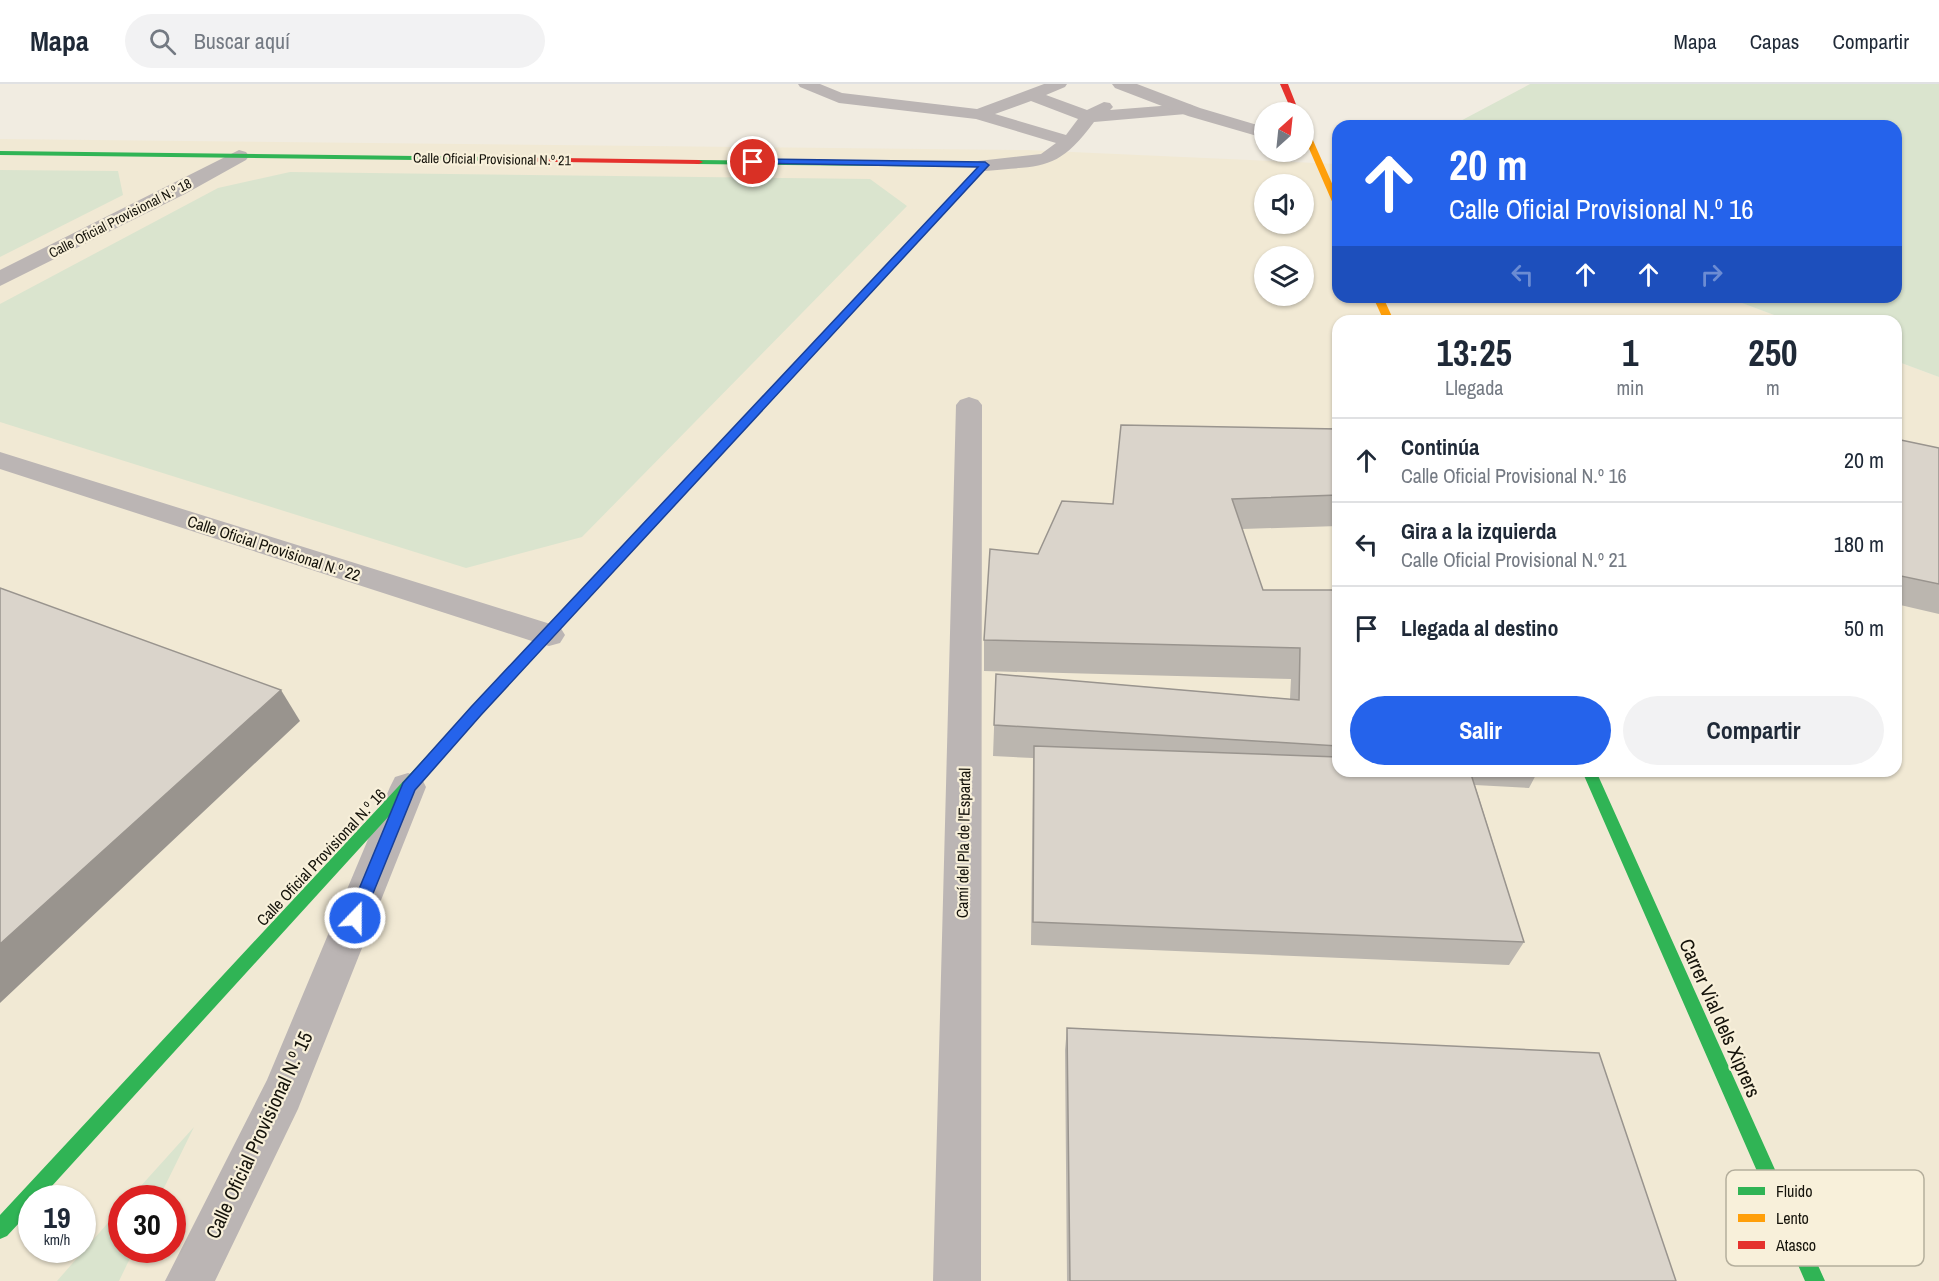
<!DOCTYPE html>
<html lang="es">
<meta charset="utf-8">
<style>
:root{--surface:#fff;--page:#f2f2f3;--text:#1f2937;--muted:#747a83;--line:#e0e1e3;--accent:#2563eb}
body{margin:0;font-family:"Archivo Narrow",sans-serif;background:var(--page);color:var(--text);height:100vh;display:flex;flex-direction:column;font-size:22px;white-space:nowrap}
*{box-sizing:border-box;margin:0}
p{font-size:20px;color:var(--muted)}
.icon{flex:none;width:33px;height:33px;fill:none;stroke:currentColor;stroke-width:2;stroke-linecap:round;stroke-linejoin:round}
.map{position:relative;flex:1;overflow:hidden}
.details{position:absolute;left:1332px;top:231px;width:570px;height:462px;display:flex;flex-direction:column;background:var(--surface);border-radius:18px;box-shadow:0 2px 4px #0004}
.details>*{flex:none}
.guide{position:absolute;left:1332px;top:36px;width:570px;height:183px;border-radius:18px;box-shadow:0 2px 4px #0004;background:#2563eb;color:#fff;overflow:hidden}
.needle{width:39px;rotate:27deg}
.buttons{position:absolute;left:1254px;top:18px;display:grid;gap:12px}
.buttons a{display:grid;place-items:center;width:60px;height:60px;border-radius:50%;background:var(--surface);box-shadow:0 2px 4px #0004;font-size:30px}
.speed{position:absolute;left:18px;top:1101px;display:flex;gap:12px;font-size:30px;font-weight:700;text-align:center}
.speed>*{display:grid;place-content:center;width:78px;height:78px;border-radius:50%;background:var(--surface);box-shadow:0 2px 4px #0004;line-height:1}
.speed small{font-size:15px;font-weight:400}
.speed .limit{border:9px solid #d22;background:#fff;color:#111}
.pin{position:absolute;display:grid;place-items:center;width:51px;height:51px;color:#fff;margin:-26px;border:3px solid #fff;border-radius:50%;box-shadow:0 2px 6px #0007}
.me{position:absolute;width:66px;margin:-33px;rotate:22deg;stroke-linejoin:round;filter:drop-shadow(0 0 4px #0008)}
.turn{display:flex;align-items:center;gap:21px;height:126px;padding:0 18px;font-size:27px}
.turn .icon{width:78px;height:78px;stroke-width:2.5}
.turn b{display:block;font-size:42px;line-height:51px}
.lanes{display:flex;align-items:center;height:57px;padding:0 18px;background:#0003;justify-content:center;gap:30px;direction:ltr}
.lanes .off{opacity:.35}
.eta{display:flex;justify-content:space-evenly;align-items:center;height:102px;text-align:center}
.eta b{font-size:36px;font-weight:700;line-height:42px}
.action{display:flex;gap:12px;margin-top:auto;padding:12px 18px}
.action a{flex:1;height:69px;border-radius:36px;background:var(--accent);color:#fff;font-size:24px;font-weight:700;line-height:69px;text-align:center}
.action a+a{background:var(--page);color:var(--text)}
ul{padding:0;list-style:none}
li{display:flex;align-items:center;gap:18px;height:84px;padding:0 18px;border-top:2px solid var(--line)}
li div{flex:1}
li b{display:block;font-size:22px}
li em{font-style:normal}
header{display:flex;align-items:center;gap:36px;box-sizing:border-box;height:84px;padding:0 30px;background:var(--surface);border-bottom:2px solid var(--line)}
header strong{font-size:28px}
nav{display:flex;gap:33px;margin-inline-start:auto;font-size:21px}
.search{width:420px;height:54px;background:var(--page);display:flex;align-items:center;gap:15px;box-sizing:border-box;padding:0 21px;border-radius:33px;color:var(--muted);font-size:22px}
.map>svg:first-child{display:block}
.built{fill:#f1e9d4;fill-rule:evenodd}
.green{fill:#dae4ce}
.lines{fill:none;stroke-linecap:round;stroke-linejoin:round}
.lane{fill:#bbb5b4;fill-rule:evenodd}
.street{fill:#bbb5b4;fill-rule:evenodd}
.fast{fill:#30b455;fill-rule:evenodd}
.slow{fill:#ff9f0a;fill-rule:evenodd}
.jam{fill:#e5322d;fill-rule:evenodd}
.wall{fill:#bbb6af}
.shaded-wall{fill:#99948e}
.building{fill:#dad4cb;stroke:#99948e;stroke-width:1.5}
.route{fill:#2563eb;stroke:#184099;stroke-width:1.5}
.labels{text-anchor:middle;stroke-width:4.5;stroke-linejoin:round;paint-order:stroke}
.far-street-label{font-size:14px;fill:#15130b;stroke:#f8f0da}
.street-label{font-size:16px;fill:#15130b;stroke:#f8f0da}
.near-street-label{font-size:20px;fill:#15130b;stroke:#f8f0da}
.key{fill:#f8f0da;stroke:#b4ae9c;stroke-width:1.5}
.key-label{font-size:16px;fill:#15130b}
</style>
<header>
<strong>Mapa</strong>
<div class="search"><svg class="icon" aria-label="search" viewBox="0 0 24 24"><circle cx="10" cy="10" r="6"/><path d="M15 15l6 6"/></svg>Buscar aquí</div>
<nav><a>Mapa</a><a>Capas</a><a>Compartir</a></nav>
</header>
<div class="map">
<svg width="1939" height="1197" viewBox="0 0 1939 1197">
<rect width="100%" height="100%" fill="#f1ece1"/>
<path class="built" d="M0,55L1027,66L1338,80V213H1726L1790,237H1338V687H1896V277L1939,293V1197H0ZM1264,100H1304V140H1264ZM1264,172H1304V212H1264ZM32,1114H82V1166H32ZM122,1114H172V1166H122Z"/>
<path class="green" d="M1530,0H1939V293L1896,277V237H1790L1726,213H1896V42H1451Z
M0,86L118,87L123,111L0,173Z
M290,88L870,95L907,122L582,453L466,484L0,338V220L218,104Z
M194,1043L159,1114H130Z
M121,1124L122,1166H134L119,1197H57Z"/>
<g class="lines">
<path class="lane" d="M798,0H820L842,9L977,25L1044,0H1067L1065,3L1046,11L1087,26L1104,18L1110,19L1113,23L1110,26L1186,20L1192,21L1195,25L1192,29L1186,30L1094,38C1057,88 1043,81 985,87L978,85L976,81L978,77L1041,70L1056,59L976,35L839,19L800,3ZM1031,17L1078,35L1066,51L995,30Z"/>
<path class="street" d="M1112,0H1137L1200,24L1264,43V54L1188,32L1115,4Z
M239,66L246,68L249,72L246,76L185,110L0,202V186Z
M969,313L978,316L982,321L981,1197H933L956,321L960,316Z
M0,368L560,543L565,551L560,559L549,562L538,559L0,385Z
M408,689L421,693L426,703L298,1025L215,1197H165L267,996L390,703L395,693Z"/>
<path class="fast" d="M0,67L496,73L500,75L496,77L0,71Z
M699,76L985,79L989,81L733,358H725V354L978,83L696,80L695,78Z
M507,589L512,591L514,594L512,597L41,1114H32V1125L7,1152L0,1155V1131L502,591Z
M1582,687H1596L1825,1197H1805Z"/>
<path class="slow" d="M1304,43L1308,45L1338,113V125L1334,122L1304,53Z
M1373,213H1383L1394,237H1384Z
M729,353L733,354V358L512,597H502L500,594L502,591L725,354Z"/>
<path class="jam" d="M1280,0H1288L1299,28H1292Z
M496,73L699,76L703,78L699,80L493,77L492,75Z"/>
</g>
<path class="wall" d="M1121,341L1338,345V442L1242,445L1263,506H1338V687H1538L1529,704L1475,701L1524,858L1509,881L1031,861L1033,674L993,672L996,590L1290,615L1291,595L984,587V556L1038,470L1113,420Z
M1896,355L1939,364V530L1896,520Z
M1067,944L1676,1197H1067L1065,966Z"/>
<path class="shaded-wall" d="M281,606L300,637L0,919V860Z"/>
<path class="building" d="M1121,341L1338,345V411L1232,415L1263,506H1338V662L994,641L996,590L1299,616L1300,564L984,556L990,465L1038,470L1062,417L1113,420Z
M1896,355L1939,364V500L1896,491Z
M0,504L281,606L0,860Z
M1034,662L1338,673V687H1470L1524,858L1033,838Z
M1067,944L1599,969L1676,1197H1070Z"/>
<path class="route" d="M753,75L985,78L989,81L481,631L415,706L361,839L355,841L349,839L347,834L403,699L471,623L978,83L750,79L749,78Z"/>
<g class="labels">
<g class="far-street-label">
<text transform="translate(492 75) rotate(1)" y="5">Calle Oficial Provisional N.º 21</text>
<text transform="translate(120 134) rotate(-27)" y="5">Calle Oficial Provisional N.º 18</text>
</g>
<g class="street-label">
<text transform="translate(274 464) rotate(18)" y="6">Calle Oficial Provisional N.º 22</text>
<text transform="translate(963 759) rotate(-89)" y="6">Camí del Pla de l'Espartal</text>
<text transform="translate(321 773) rotate(-47)" y="6">Calle Oficial Provisional N.º 16</text>
</g>
<g class="near-street-label">
<text transform="translate(1720 934) rotate(66)" y="7">Carrer Vial dels Xiprers</text>
<text transform="translate(259 1051) rotate(-65)" y="7">Calle Oficial Provisional N.º 15</text>
</g>
</g>
<rect x="1726" y="1086" width="198" height="96" rx="9" class="key"/>
<rect x="1738" y="1103" width="27" height="8" fill="#30b455"/>
<rect x="1738" y="1130" width="27" height="8" fill="#ff9f0a"/>
<rect x="1738" y="1157" width="27" height="8" fill="#e5322d"/>
<g class="key-label">
<text x="1776" y="1113">Fluido</text>
<text x="1776" y="1140">Lento</text>
<text x="1776" y="1167">Atasco</text>
</g>
</svg>
<div class="buttons">
<a><svg class="needle" viewBox="-14 -14 28 28"><path d="M0-13l5 13h-10z" fill="#e53935"/><path d="M0 13l5-13h-10z" fill="#747a83"/></svg></a>
<a><svg class="icon" aria-label="sound" viewBox="0 0 24 24"><path d="M4 9h4l5-4v14l-5-4H4zM17 9q2 3 0 6"/></svg></a>
<a><svg class="icon" aria-label="layers" viewBox="0 0 24 24"><path d="M12 4l9 5-9 5-9-5zM3 14l9 5 9-5"/></svg></a>
</div>
<div class="speed"><div>19<small>km/h</small></div><div class="limit">30</div></div>
<div class="pin" style="left:753px;top:78px;background:#d93025"><svg class="icon" aria-label="arrive" viewBox="0 0 24 24"><path d="M6 21V4h12l-3 4 3 4H6"/></svg></div>
<svg class="me" style="left:355px;top:834px" viewBox="-20 -20 40 40"><circle r="17" fill="#2563eb" stroke="#fff" stroke-width="3"/><path d="M0-11L8 9 0 5-8 9z" fill="#fff"/></svg>
<div class="guide">
<div class="turn"><svg class="icon" aria-label="ahead" viewBox="0 0 24 24"><path d="M12 20V5M6 11l6-6 6 6"/></svg><div><b>20 m</b>Calle Oficial Provisional N.º 16</div></div>
<div class="lanes"><svg class="icon off" aria-label="left" viewBox="0 0 24 24"><path d="M17 20v-9H6M10 6l-5 5 5 5"/></svg><svg class="icon" aria-label="ahead" viewBox="0 0 24 24"><path d="M12 20V5M6 11l6-6 6 6"/></svg><svg class="icon" aria-label="ahead" viewBox="0 0 24 24"><path d="M12 20V5M6 11l6-6 6 6"/></svg><svg class="icon off" aria-label="right" viewBox="0 0 24 24"><path d="M7 20v-9h11M14 6l5 5-5 5"/></svg></div>
</div>
<section class="details">
<div class="eta">
<div><b>13:25</b><p>Llegada</p></div>
<div><b>1</b><p>min</p></div>
<div><b>250</b><p>m</p></div>
</div>
<ul>
<li><svg class="icon" aria-label="ahead" viewBox="0 0 24 24"><path d="M12 20V5M6 11l6-6 6 6"/></svg><div><b>Continúa</b><p>Calle Oficial Provisional N.º 16</p></div><em>20 m</em></li>
<li><svg class="icon" aria-label="left" viewBox="0 0 24 24"><path d="M17 20v-9H6M10 6l-5 5 5 5"/></svg><div><b>Gira a la izquierda</b><p>Calle Oficial Provisional N.º 21</p></div><em>180 m</em></li>
<li><svg class="icon" aria-label="arrive" viewBox="0 0 24 24"><path d="M6 21V4h12l-3 4 3 4H6"/></svg><div><b>Llegada al destino</b></div><em>50 m</em></li>
</ul>
<div class="action"><a>Salir</a><a>Compartir</a></div>
</section>
</div>
